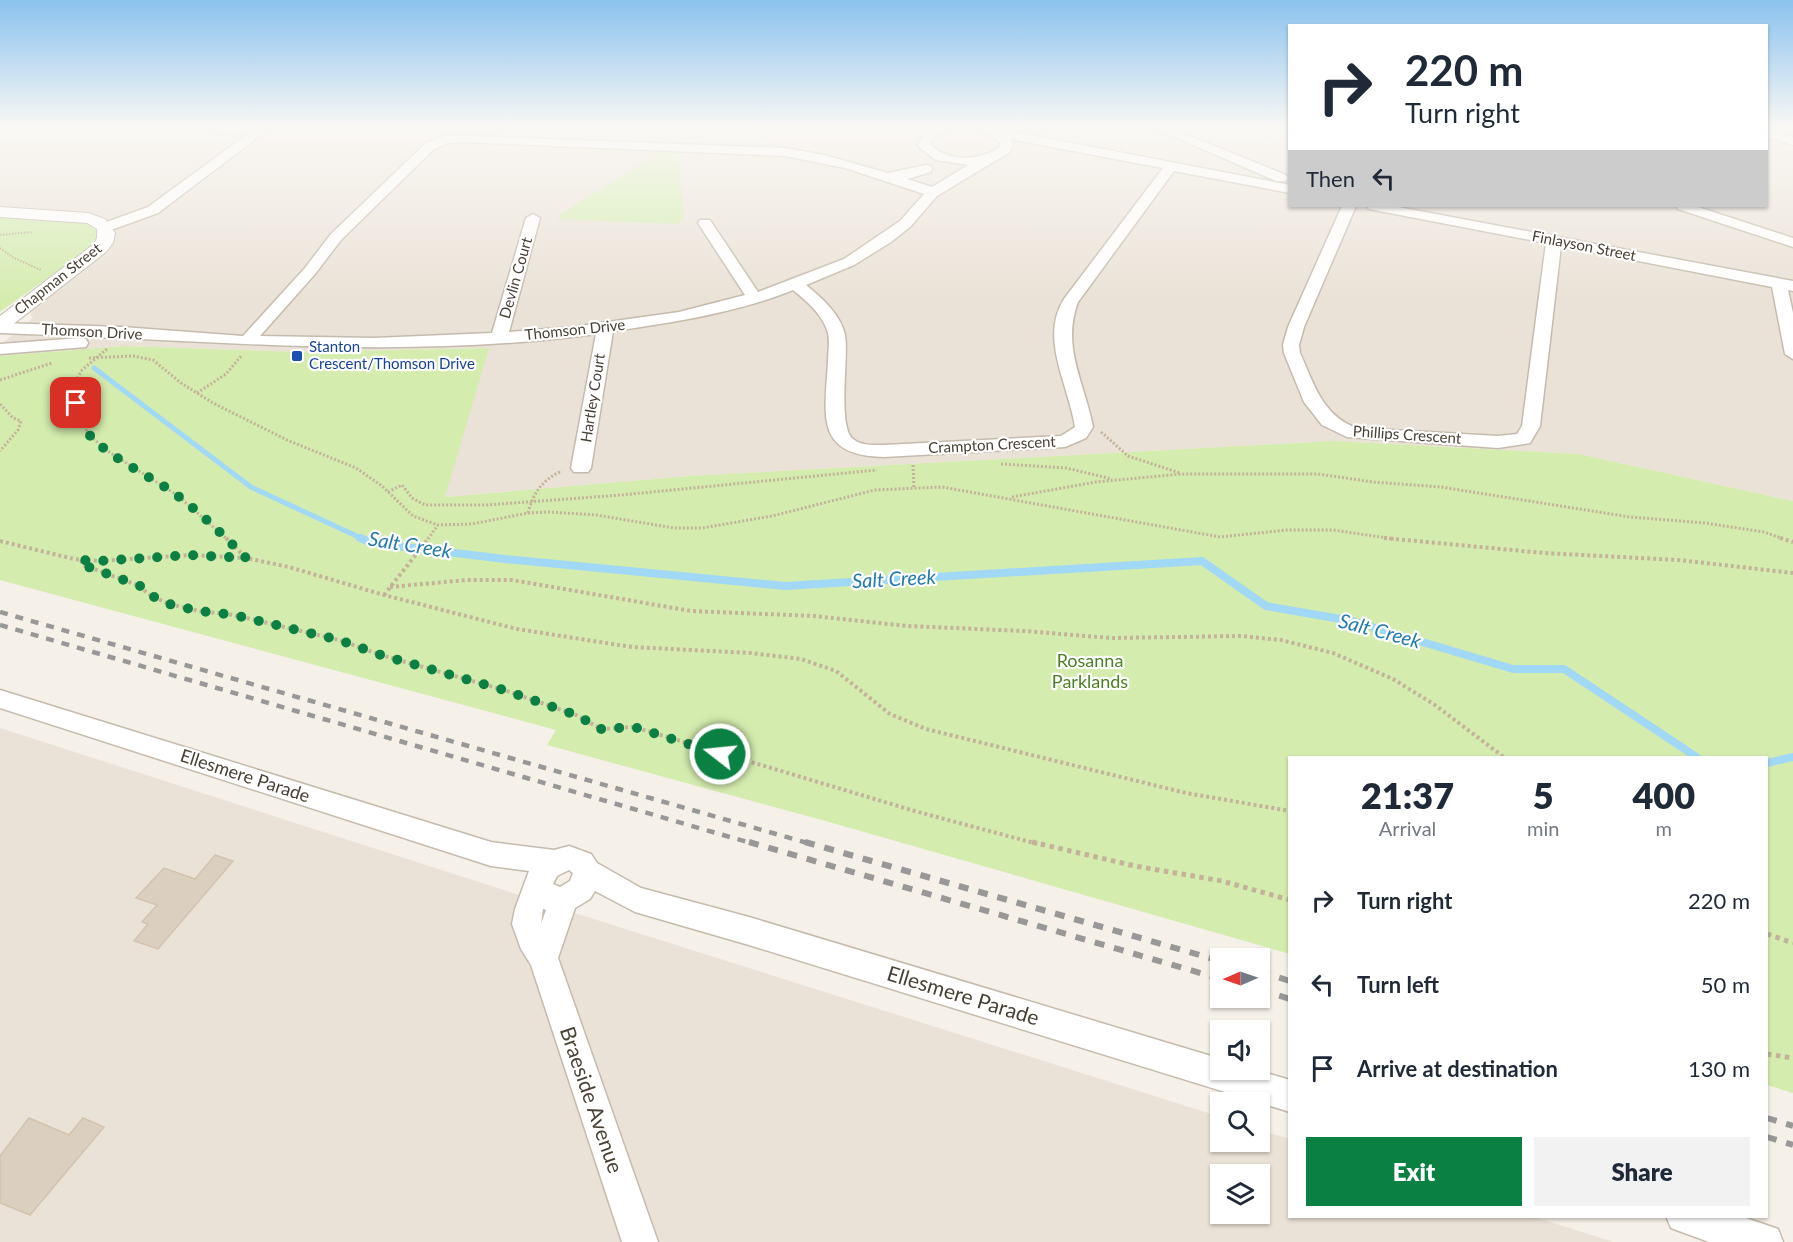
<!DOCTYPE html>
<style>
:root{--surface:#fff;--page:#f2f2f3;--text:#1f2937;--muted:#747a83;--accent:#0b8043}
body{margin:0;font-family:Lato,sans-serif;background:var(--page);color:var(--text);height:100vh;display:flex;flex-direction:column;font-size:22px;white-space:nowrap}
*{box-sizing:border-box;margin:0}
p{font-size:20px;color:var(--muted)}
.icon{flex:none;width:33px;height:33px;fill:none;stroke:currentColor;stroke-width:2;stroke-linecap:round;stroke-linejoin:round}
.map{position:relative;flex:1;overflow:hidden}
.details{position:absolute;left:1288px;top:756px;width:480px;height:462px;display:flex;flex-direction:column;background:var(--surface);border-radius:0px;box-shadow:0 2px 4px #0004}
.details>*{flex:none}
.top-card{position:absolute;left:1288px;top:24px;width:480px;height:183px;border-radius:0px;box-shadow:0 2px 4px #0004;background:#fff;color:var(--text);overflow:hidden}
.needle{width:39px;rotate:268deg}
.fabs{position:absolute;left:1210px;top:948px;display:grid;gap:12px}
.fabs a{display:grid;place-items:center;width:60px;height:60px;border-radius:0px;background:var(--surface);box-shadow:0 2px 4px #0004;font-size:30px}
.pin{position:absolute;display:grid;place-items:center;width:51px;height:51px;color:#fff;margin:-26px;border-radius:12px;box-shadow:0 3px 9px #0006}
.me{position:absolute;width:66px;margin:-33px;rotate:286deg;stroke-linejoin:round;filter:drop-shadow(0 0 4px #0008)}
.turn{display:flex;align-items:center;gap:21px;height:126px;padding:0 18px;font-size:27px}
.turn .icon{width:78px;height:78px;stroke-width:2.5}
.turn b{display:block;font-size:42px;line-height:51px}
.then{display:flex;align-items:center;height:57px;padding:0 18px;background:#0003;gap:12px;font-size:22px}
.eta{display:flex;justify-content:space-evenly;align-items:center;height:102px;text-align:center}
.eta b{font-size:36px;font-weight:800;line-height:42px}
.cta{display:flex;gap:12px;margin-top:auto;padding:12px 18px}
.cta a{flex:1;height:69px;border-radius:0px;background:var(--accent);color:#fff;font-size:24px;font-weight:800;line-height:69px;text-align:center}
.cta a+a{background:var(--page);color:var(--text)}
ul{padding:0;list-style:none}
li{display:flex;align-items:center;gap:18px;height:84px;padding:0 18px}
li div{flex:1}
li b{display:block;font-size:22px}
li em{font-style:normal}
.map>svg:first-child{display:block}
.residential{fill:#eae2d6;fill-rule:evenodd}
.green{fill:#d4ecae}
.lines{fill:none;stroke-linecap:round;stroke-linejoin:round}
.stream-far1{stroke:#a0d8f6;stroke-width:5}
.stream{stroke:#a0d8f6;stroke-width:8}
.building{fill:#dbcfbf;stroke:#d3c3af;stroke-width:1.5}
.minor-casing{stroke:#c4bbad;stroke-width:3}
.tertiary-casing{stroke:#c4bbad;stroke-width:2}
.path-far3{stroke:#c4b39a;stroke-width:2;stroke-dasharray:1.5 1.5;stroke-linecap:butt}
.path-far2{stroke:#c4b39a;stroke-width:3;stroke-dasharray:2 2;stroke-linecap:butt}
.path-far1{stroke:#c4b39a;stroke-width:4;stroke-dasharray:3 3;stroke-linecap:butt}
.path{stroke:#c4b39a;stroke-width:5;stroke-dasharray:4.5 4.5;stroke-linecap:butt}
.minor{fill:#fff;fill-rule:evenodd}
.tertiary{fill:#fff;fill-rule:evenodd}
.rail-far1{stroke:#989898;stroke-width:4.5;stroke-dasharray:8 8;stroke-linecap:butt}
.rail{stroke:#989898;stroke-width:6;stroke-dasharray:10 10;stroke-linecap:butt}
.route{stroke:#0b8043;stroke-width:10;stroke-dasharray:0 18}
.transit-dot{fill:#1a4fb4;stroke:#fff;stroke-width:2}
.labels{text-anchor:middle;stroke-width:4.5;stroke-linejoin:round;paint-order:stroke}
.far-street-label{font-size:15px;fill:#494136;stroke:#fff}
.far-transit-label{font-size:15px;fill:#164399;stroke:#fff;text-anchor:start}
.park-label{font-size:18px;fill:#4c8024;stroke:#fff}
.street-label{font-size:18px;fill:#494136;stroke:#fff}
.water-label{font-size:20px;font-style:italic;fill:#247aad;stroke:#fff}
.near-street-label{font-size:21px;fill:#494136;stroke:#fff}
</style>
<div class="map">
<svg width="1793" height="1242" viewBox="0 0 1793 1242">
<rect width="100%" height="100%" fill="#f5f0e8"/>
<path class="residential" d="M0,128H1290V206H1767V128H1793V501L1579,454L1333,441L689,476L444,497L488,348L302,352L124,346L0,356V345L33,318L30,314L44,283L0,216Z
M0,728L600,921L1221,1117V1142H1260V1130L1290,1139V1216L1534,1217L1614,1242H0ZM1221,1174H1260V1214H1221Z"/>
<path class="green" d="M660,152L677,153L684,217L678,224L558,219L559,215Z
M0,216L87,223L95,227L98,234L96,243L0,312Z
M124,346L302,352L489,348L445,497L689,476L1333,441L1579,454L1793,501V1093L1767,1085V758H1290V954L822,820L547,745L556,730L0,580V356Z"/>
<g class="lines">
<path class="stream-far1" d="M94,368L251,487L363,539"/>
<path class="stream" d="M360,538L372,543L505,559L785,586L1202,561L1266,606L1352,621L1513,669H1564L1698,758
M1767,763L1793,757"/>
</g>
<path class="building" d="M215,855L233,861L158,949L134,941L148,924L142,922L157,905L136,898L164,868L195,879Z
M29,1118L69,1135L83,1118L104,1127L30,1215L0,1203V1156Z"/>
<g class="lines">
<defs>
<path id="minor" d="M215,128H270L158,213L111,230H101L99,227L101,224L148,207L249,133L221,132Z
M936,128H953L933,137L930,144C949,163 980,161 1000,147L1001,143L983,130L994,128L1290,185V193L1174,171L1078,302C1061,348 1085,383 1093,427L1086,438L1065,447L884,457C814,456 825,415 828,361C828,352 830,342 828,333C823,315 808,302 793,290C740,312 671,323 613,331L591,468L588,472H574L571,468L596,334C398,361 199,339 0,333V323L122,327L243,336L305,268L331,234L426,143L446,135L785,148L824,155L888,173L926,165L931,166L932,169L931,172L907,179L932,187L968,165L936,160L920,148L918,145L924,132ZM1010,139L1163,168L1064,299C1039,338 1069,386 1075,427L1061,436L884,445C874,445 861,446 853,439C837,426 849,356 845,335C841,315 822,298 806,285L854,265L891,242L910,227L937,196L1010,152L1013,143ZM464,142L785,156L845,168L924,194L900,221L844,259L758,292L710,220H700L698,223L745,295L679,312L572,327L509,332L540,218L533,214L526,218L492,333L374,338L260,336L315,274L341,240L434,149L448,143Z
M1154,128H1170L1286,175L1288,178L1286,181H1276Z
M1767,129L1793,137V145L1767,137Z
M1342,206H1356L1304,327L1299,345L1300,353C1314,384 1322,415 1356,428L1498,436L1517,434L1522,426L1546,243L1374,210L1369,209L1367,206H1393L1793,281V291L1788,290L1793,313V359L1785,354L1772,287L1561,246L1540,426L1530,443L1498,448L1347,437L1322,425L1304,402L1284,353L1283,345L1288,327Z
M1676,206H1695L1793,238V247L1678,209Z
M80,338L86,339L88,343L86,347L0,354V344Z
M0,690L491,842L554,850L569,846L591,854L597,863L641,888L749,917L1221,1059V1070H1256L1290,1080V1112L749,945L635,912L595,891L590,899L575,908L558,958L658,1242H622L531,965L521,949L512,924L515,909L529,871L491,866L0,708ZM569,870L573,873L570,881L560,887L553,884L557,876ZM543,909L546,910L541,924Z
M1666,1216H1740L1778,1229L1783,1242H1709L1671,1228Z"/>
<path id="tertiary" d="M0,207L88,213L105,219L115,233L113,243L106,252L7,329L0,331V316L94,244L97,238V229L87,223L0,217Z"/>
</defs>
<use href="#minor" class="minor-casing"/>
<use href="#tertiary" class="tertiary-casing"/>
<path class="path-far3" d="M0,235L32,232
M0,248L14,258L41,270"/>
<path class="path-far2" d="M107,349L82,370L74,384L79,416L89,435L109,452L177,495L227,539
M89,358L133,356L153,360L181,383L213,403L287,440L356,468L382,486L413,516L438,525L472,524L528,513L548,512L596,515L674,528H702L772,516L875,490L942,487L1220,537L1287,530H1333L1394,539
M0,380L52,363
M197,393L226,374L242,355
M0,404L13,418L21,421L18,430L0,451
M1101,432L1128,456L1180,473
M1001,464L1066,468L1112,479
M913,465L914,488
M388,492L402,485L412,498L425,505H486L621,495L877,470
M1012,497L1096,482L1181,474H1318L1373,482L1441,487L1630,517L1705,523L1764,532L1784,539
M528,513C533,493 543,479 562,471
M428,539L438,525"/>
<path class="path-far1" d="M226,538L246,558
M1384,538L1544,553L1679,560L1793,573
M1780,538L1793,542
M0,541L74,559L100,561L190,555L246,558L289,567L384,595L517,629L632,647L751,653L801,659L836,671L890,714L926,729L1186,793L1290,811
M81,560L83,565L140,586L148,594L169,604L199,611L234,615L339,640L381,655L504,690L576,715L601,729L634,727L918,812L1038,844
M390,587L467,580H512L691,611L814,616L907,626L1024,631L1111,638L1241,636L1281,640L1333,653L1393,679L1435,705L1505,758
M384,595L429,538"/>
<path class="path" d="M1032,842L1135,866L1222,881L1290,900
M1767,934L1793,943
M1767,1054L1793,1058"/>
<use href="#minor" class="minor"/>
<use href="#tertiary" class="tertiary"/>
<path class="rail-far1" d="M0,612L811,844
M0,625L754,844"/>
<path class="rail" d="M749,842L1221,979
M805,842L1221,961
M1260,972L1290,981
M1260,990L1290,999
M1767,1118L1793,1126
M1767,1137L1793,1145"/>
</g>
<linearGradient id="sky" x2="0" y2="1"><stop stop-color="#8bc2ee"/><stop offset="0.42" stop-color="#faf8f5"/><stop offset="1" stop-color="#faf8f5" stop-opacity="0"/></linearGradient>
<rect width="1793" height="302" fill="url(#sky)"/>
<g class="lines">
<path class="route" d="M76,403C78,411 79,418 83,425C95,452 154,477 178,496C203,515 224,536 246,558L190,555L100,561L80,560L83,565L140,586L148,594L169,604L199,611L234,615L339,640L381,655L504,690L576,715L601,729L634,727L720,754"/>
</g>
<rect class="transit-dot" x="291" y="350" width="12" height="12" rx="3"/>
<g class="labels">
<g class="far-street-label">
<text transform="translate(1584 246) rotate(11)" y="5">Finlayson Street</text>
<text transform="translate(516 278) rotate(-74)" y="5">Devlin Court</text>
<text transform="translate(58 279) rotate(-38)" y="5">Chapman Street</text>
<text transform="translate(575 330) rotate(-6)" y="5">Thomson Drive</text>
<text transform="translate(92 332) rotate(3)" y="5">Thomson Drive</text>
<text transform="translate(593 398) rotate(-81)" y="5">Hartley Court</text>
<text transform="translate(1407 435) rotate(4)" y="5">Phillips Crescent</text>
<text transform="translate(992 445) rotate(-3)" y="5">Crampton Crescent</text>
</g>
<g class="far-transit-label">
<text x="309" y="352">Stanton<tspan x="309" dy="17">Crescent/Thomson Drive</tspan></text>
</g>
<g class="park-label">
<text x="1090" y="667">Rosanna<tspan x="1090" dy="21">Parklands</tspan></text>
</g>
<g class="street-label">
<text transform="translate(245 776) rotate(18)" y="6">Ellesmere Parade</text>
</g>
<g class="water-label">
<text transform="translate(410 545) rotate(9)" y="7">Salt Creek</text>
<text transform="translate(894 579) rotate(-3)" y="7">Salt Creek</text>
<text transform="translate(1380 631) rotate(15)" y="7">Salt Creek</text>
</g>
<g class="near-street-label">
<text transform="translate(963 996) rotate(17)" y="7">Ellesmere Parade</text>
<text transform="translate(591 1100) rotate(71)" y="7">Braeside Avenue</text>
</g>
</g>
</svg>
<div class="fabs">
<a><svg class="needle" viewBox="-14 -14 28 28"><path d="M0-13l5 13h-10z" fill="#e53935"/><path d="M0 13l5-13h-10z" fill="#747a83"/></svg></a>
<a><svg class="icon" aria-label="sound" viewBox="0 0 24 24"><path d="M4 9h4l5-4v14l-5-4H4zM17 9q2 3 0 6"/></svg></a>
<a><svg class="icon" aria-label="search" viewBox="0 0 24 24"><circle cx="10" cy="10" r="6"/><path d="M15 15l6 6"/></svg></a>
<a><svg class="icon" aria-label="layers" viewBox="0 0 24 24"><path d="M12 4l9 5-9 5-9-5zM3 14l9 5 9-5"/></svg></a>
</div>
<div class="pin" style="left:76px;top:403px;background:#d93025"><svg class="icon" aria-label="arrive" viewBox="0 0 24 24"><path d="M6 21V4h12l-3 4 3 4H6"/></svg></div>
<svg class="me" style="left:720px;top:754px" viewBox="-20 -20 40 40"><circle r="17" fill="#0b8043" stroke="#fff" stroke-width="3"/><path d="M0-11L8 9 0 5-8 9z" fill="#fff"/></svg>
<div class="top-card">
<div class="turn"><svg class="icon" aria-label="right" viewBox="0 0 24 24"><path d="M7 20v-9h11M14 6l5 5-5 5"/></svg><div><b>220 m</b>Turn right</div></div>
<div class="then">Then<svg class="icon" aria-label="left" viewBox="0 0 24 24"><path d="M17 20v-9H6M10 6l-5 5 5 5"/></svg></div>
</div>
<section class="details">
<div class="eta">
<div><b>21:37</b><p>Arrival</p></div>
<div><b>5</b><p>min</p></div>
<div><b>400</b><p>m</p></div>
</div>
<ul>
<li><svg class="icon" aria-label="right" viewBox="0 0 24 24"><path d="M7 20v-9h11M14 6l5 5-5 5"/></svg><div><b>Turn right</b></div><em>220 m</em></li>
<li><svg class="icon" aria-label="left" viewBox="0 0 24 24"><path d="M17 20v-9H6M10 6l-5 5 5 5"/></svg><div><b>Turn left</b></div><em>50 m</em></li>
<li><svg class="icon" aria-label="arrive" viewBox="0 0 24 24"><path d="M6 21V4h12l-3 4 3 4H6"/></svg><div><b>Arrive at destination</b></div><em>130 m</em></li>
</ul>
<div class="cta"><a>Exit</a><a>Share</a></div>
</section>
</div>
